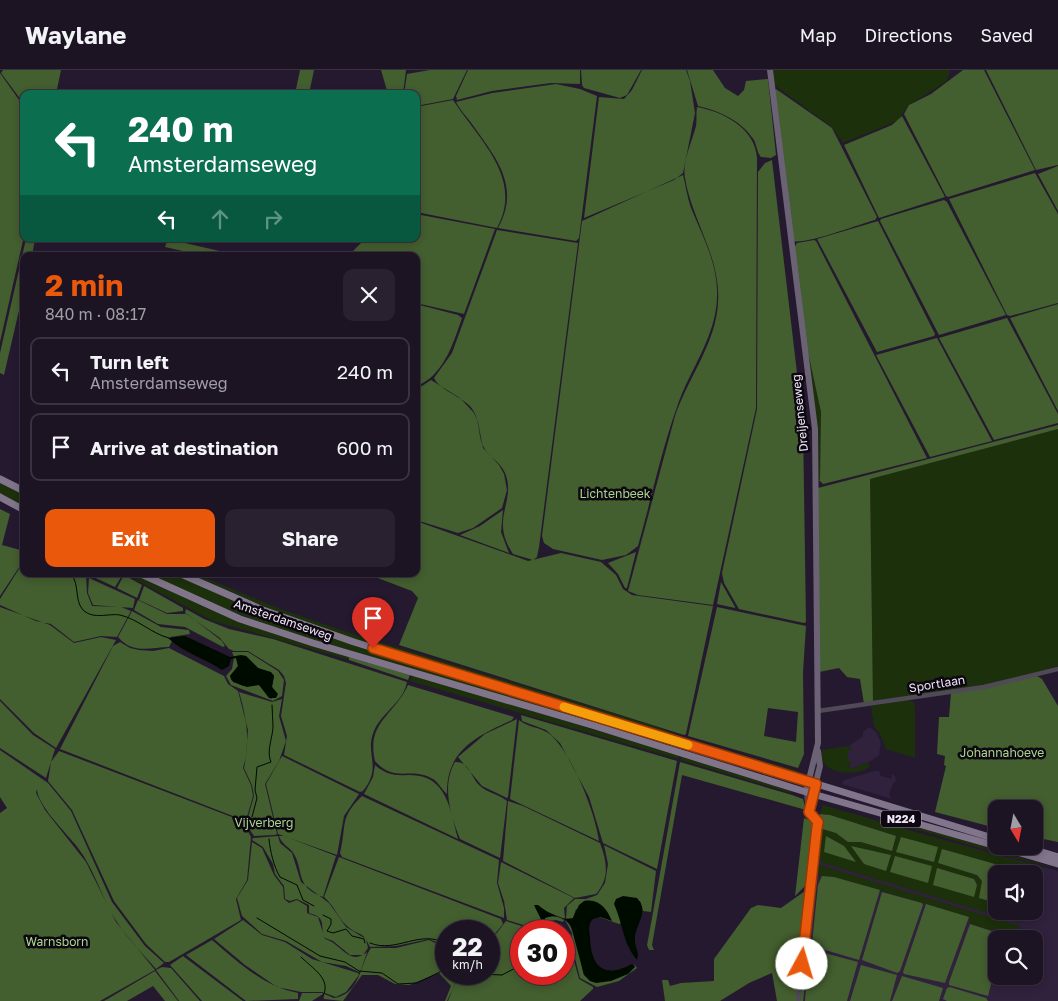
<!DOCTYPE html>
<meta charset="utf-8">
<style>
:root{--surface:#1c1323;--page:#292030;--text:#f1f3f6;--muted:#a09ea6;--line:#3a3241;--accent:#ea580c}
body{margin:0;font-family:"Golos Text",sans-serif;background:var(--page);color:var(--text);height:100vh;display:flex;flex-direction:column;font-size:19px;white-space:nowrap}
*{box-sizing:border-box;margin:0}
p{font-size:16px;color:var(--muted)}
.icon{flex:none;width:28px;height:28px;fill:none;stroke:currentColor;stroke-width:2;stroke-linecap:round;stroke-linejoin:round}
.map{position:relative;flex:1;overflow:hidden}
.drawer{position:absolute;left:20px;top:182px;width:400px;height:325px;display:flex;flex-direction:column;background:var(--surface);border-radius:10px;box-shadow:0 2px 8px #0003,0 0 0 1px var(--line)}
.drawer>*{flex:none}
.banner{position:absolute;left:20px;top:20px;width:400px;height:152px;border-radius:10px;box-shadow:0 2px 8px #0003,0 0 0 1px var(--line);background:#0b6e4f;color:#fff;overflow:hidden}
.needle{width:32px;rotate:170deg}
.controls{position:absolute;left:988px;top:730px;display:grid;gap:10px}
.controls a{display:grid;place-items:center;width:55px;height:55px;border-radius:10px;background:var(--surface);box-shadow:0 2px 8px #0003,0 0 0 1px var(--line);font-size:25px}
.speed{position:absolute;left:435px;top:850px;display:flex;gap:10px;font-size:25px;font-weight:700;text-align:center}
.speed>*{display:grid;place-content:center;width:65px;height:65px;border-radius:50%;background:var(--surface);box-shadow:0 2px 8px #0003,0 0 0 1px var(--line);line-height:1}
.speed small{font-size:12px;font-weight:400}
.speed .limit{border:8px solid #d22;background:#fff;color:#111}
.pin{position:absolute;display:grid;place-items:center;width:42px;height:42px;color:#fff;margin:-51px -21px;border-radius:50% 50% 50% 0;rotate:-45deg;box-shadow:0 0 5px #0007}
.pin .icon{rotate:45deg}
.me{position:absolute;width:55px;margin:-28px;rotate:6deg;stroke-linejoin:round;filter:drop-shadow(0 0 4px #0008)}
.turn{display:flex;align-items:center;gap:18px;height:105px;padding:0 25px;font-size:22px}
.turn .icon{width:65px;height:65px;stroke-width:2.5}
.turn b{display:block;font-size:35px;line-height:42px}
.lanes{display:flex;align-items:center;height:48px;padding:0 25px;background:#0003;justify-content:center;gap:25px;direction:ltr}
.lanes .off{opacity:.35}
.round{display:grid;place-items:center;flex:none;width:52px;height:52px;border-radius:10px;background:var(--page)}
.summary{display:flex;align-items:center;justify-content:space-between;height:85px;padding:0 25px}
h1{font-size:30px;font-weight:700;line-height:38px;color:var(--accent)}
.button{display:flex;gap:10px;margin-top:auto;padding:10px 25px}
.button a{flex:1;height:58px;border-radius:10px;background:var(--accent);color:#fff;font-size:20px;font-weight:700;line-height:58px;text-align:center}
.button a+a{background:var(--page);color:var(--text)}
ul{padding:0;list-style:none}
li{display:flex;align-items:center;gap:15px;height:68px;margin:0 10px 8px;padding:0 15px;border:2px solid var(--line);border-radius:10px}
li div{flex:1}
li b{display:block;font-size:19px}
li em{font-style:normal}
header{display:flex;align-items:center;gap:30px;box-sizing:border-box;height:70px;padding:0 25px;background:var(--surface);border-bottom:1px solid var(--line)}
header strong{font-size:24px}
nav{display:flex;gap:28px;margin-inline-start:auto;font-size:18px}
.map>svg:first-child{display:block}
.built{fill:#30213d;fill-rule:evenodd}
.green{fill:#1c300b;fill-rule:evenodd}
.forest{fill:#435e2f;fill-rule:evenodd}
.water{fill:#000b00}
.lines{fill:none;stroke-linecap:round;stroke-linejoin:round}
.stream{stroke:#000b00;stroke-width:1}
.minor{stroke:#504a56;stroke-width:4.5}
.secondary{stroke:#6c6275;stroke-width:6}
.primary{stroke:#81758c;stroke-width:7}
.route-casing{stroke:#983908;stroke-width:12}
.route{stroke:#ea580c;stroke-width:9}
.slow{stroke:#f59e0b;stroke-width:9}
.labels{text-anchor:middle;stroke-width:5;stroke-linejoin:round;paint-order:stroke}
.shield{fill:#0c0710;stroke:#aaa3b0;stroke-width:1}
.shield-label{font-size:11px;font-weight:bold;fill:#eee6f5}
.street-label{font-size:12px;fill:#eee6f5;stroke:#0c0710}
.park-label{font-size:12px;fill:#abd78d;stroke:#0c0710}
</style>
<header>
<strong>Waylane</strong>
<nav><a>Map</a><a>Directions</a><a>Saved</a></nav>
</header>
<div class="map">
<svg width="1058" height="931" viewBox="0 0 1058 931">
<rect width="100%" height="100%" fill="#25192f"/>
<path class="built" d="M869,657L876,662L881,672L879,685L868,693L850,699L847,687L848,681L852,679L849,676L863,666V662Z
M874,701H879L881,706L892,709V704L895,706L896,711L893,713L889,725L892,729L842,714L844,710Z
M842,742L1058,801V931H800L822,748ZM996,804H1034V841H996ZM996,869H1034V906H996Z"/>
<path class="green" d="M772,0H950L947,11L909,35L897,51L843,73L832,57L774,15Z
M806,273L821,342L820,410L818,409Z
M1058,359V596L994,614L873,633L870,409Z
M0,413L24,425V437L0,424Z
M125,504H135C204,539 276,563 349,587V590L213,551Z
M148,504H175L319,563L681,676V679L277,559L204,530Z
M191,504H196L283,540L344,561L654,656L684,667V670L603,643L578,638L385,579L282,544Z
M412,605L679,685L678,689L410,611Z
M908,630L914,632L915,640V688L886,679L880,664L874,656L871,636Z
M687,668L798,701L797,705L756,690L686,671Z
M849,676L852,680L848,681L847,687L852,693L848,696L851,699L867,692L870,696C856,709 815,703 822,680Z
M682,686L792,721L791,723L680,690Z
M823,735L1020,792L1038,795L1034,809V804H1027L942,779L969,802L980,808L982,815L979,828L996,833V841H1024L1020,853L823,793L816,786L819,758L836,763L848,772H861L892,781L896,766L830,745L820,744ZM852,777L890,785L886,800L864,794ZM937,777L933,792L897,782ZM937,798L976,810L974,827Z
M881,749L946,765L1058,799L1020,790Z
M820,795L1020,856L1015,869H1003L1004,864L970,854L969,847L834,807L814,805L815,797Z"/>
<path class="forest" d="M3,0H61L56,24H24V34L1,3Z
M300,0H314L309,24H295Z
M381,0H406L403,24H388Z
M430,0H467L453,29L416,36V24H404L407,4Z
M468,0H580V14L551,13L492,21L457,30L456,26Z
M581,0H641L627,25L620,28L584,18L582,15Z
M642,0H686L690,11L695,43L683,103L674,110L584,148L599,27L624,29L632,20Z
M687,0H713L725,18L738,26L744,20L746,11L768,9L776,85L771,88L761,87C757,83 757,76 754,70C741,50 719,41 698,36Z
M963,0H984L1035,100L948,127L946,126L904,44L909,35L931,24Z
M986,0H1058V95L1036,100Z
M0,3L24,37V166L0,272Z
M556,14L580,19L597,26L579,168L576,171L498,158C521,116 496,88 472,54C467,47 460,40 456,32L492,23Z
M776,19L832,58L877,147L875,150C860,154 805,175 793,171L774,21Z
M453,30C479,70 524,108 497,158L416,142V37Z
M697,37C724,42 755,58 757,88L756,338L713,535L638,525L628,521L675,346C688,308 716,273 718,233C721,187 692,151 685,108C682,91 692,72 696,56C697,50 696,43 697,37Z
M902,46L945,127L879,148L844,75L892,55Z
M772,90L803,354L806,552L804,553L739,539L724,513L722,503L757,339L758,102L765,93Z
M1058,96V141L1038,104Z
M1035,103L1058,144V233L1010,246L1007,245L949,129Z
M683,105C686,116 687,127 691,138C702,165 716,190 717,220C719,264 690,298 677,337C661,382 651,430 638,476L626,485L602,490L553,479L544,473L542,466L582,151Z
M944,130L947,132L1006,245L939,265L880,151L881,149Z
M416,144L495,159L464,244L416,233V186H354L351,183L365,169H416Z
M878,151L935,264L934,266L877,282L817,169Z
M497,160L578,173L539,477L537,487L533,490L513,484C489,448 517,432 505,403C500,391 488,387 483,376C477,362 481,349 470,336C460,326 440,320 434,308L452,283Z
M26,169H35L32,186H24V219L4,305L0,303V283Z
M168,169L241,186H205L165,177Z
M814,170L816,171L927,388L823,414L818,409L820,410L821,342L806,273L794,178L797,173Z
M416,234L458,245L462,248C454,271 445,302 421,314L416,311Z
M1058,234V341L1010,248Z
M1007,248L1058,344V353L994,370L939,268Z
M937,268L992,371L930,387L876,285Z
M431,310L460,328L474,343L478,352L483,378L499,395L504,404L507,420L502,438L473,458L458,463L416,450V320Z
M1058,355V359L870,409L873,633L864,634L860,609L847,607L839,598L819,602L818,418Z
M0,439L10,444L2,475L24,481V490L0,526Z
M503,440L501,462L509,483L460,465L480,456Z
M416,451L528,491L561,483L601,492L616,505L623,519L632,525L713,536L686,664L684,665L399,575L418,528L412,521L367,504H416Z
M636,482L627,518H625L618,504L608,493Z
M24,491V504H86L87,523L92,536L121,537L131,541L117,567L101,566L74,572L51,554L36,551L0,535V529Z
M87,504H123L115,517Z
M124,505L142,515L137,528L117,518Z
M89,508L135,529L133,538L93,535L88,523Z
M721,512L735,537V538L717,534Z
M144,516L183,538V541L167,543L139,530Z
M138,530L167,544H187L222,571L225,576L223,577L185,557L158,554L134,540Z
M0,537L50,555L74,573L101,567L116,570L56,678L34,663L0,629Z
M717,537L806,556L803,602L804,684L798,698L688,666ZM768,638L798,642L796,672L764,666Z
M186,539L204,549L229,559L273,569L407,612C403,633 382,642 374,661C364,684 383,696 363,721L360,722L284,685L287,666L281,646L286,613L284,606L279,600L248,581H234L229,579L220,568L185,543Z
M132,541L161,557L189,560L190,564L170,567L172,571L169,577C151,577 133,585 118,567Z
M120,572L130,578L139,580L153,581L169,578L224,606L228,614L238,621L248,660L246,687L243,698L251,715L253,726L245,754L238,748L60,679L113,576Z
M232,582H248L278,601L284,610L282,626L273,631L231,615L226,606L232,599L234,588H236L238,596L230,606L231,610L243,616L259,615L271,629L277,624L272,617L274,605L258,598L246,586L234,587Z
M349,587L410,605L408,610L349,590Z
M1037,606L1042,609L1058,636V772L1034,767V739H996V758L935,742L946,696L944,695L945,686L937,684L939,647H949L951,623Z
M408,615L514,647L512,650C477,666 446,680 447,724C441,719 438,711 431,708C409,697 394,713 375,691C366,652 394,646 408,615Z
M239,622L272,632L282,629L279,646L286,671L279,691L265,714L277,764L275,765L254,766L246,754L254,726L252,715L244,698C250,670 247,649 239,622Z
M0,631L33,665L55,679L46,708L0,678Z
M521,645L677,691L657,799L603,773L589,727L560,673L546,660L522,651Z
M517,649L508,727L507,728L482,716L458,687L485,664Z
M519,650C528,658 542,657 551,665C573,686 595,742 599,771L510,729Z
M0,680L48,713L71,741L112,832L145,876L164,893L156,899C143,884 127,868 117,852C101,827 94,797 75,774C64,761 37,734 37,719L36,723L45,740L86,792L116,852L155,900L100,931H0V743L7,738L0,727Z
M59,681L237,749L245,756L251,767L247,810L236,829L241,850L169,892H165L146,874L114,831L72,740L48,711L51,692Z
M282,686L359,724L344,746L337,785L278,764L266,714Z
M455,692C469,691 471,707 479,715C487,723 499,724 507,731L500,788L460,769C451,746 441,716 455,692Z
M680,692L792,725L803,729L806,740L682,705L652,875L654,880H649L647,875L650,859Z
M375,695C385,704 394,706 408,705C447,704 450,739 458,769L364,724L373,707Z
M362,726L499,790L497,813L504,838V848L342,787L340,783C347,755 339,748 362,726Z
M508,731L523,736L600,773C607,792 610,808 596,824L575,828L503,791Z
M820,744L830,745L896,766L892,781L861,772H848L836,763L819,758Z
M804,748L816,753L809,812L795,826Z
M278,766L280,773L292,783L301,812L329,833L346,857L366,869L368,878L363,885H350L333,871L325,868C319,855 328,848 309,843V835L297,829L290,831L285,829L284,816L275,804L273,794L263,777L252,770L253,768Z
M279,766H284L336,786L323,827C295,817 304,801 294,784C289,776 282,775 279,766Z
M826,766L844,776L856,792L824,782Z
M901,767L938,777L934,792L896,782Z
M252,772L262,778L274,805L283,817L284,829L289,833L297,830L307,836V843L318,847L325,869C341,873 349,897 367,882L361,900L359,902L346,896L322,892L286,871L262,864L242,846L237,828L248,810Z
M604,775L656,801L651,842L643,841L640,831H615L622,853L619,854L576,839L573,848L566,849L567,836L575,829H586L597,825L605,813L608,794Z
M851,776L891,785L886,801L864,794Z
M942,779L1027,803L996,804V833L979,828L982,811L977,805L938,793Z
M895,786L932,796L928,813L890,802Z
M339,787L501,849L503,854L489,871V861H446V876L429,869L396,876L370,877C362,859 359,867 347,856C337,847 334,835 324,827Z
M501,792L574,828L564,838L565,849L535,837L543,853L545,848C552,845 558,846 564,850L563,852L556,850L550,851L545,861H542L507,850L504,831L498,813Z
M937,798L974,809L977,815L974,827L933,815Z
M814,805H817L803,931H800Z
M822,806L834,807L880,820L859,890L815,877L812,873L818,815Z
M805,821L808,822L797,931H777L772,903L749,913L720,931H665L662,910H668L670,916L681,913L714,911V889L751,838L758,835L781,838Z
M882,822L922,833L923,835L900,901L897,903L862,890Z
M926,834L969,847L945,913L904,904L903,902Z
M243,850L262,865L285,872L312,889L358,903L359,905L346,922L336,927L322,922H301L277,917L245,895L214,869Z
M565,850C577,859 580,890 584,905L635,897L634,894L637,898L619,911L597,917L580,908L571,873L572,863Z
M506,851L538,861H521V904H564V869L569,872L579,909L593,917V919L580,931H448L456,911L461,904H489V873Z
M970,854L1004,865L1003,869H996V895L988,926L949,915V912Z
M212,870C238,892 264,917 298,923V929L246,931L186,885Z
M429,870L446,878V904H460L447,931H445L451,916L439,903L409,915L395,914L378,905H362L343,931L324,929L323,924L312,931H299L302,923H322L334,928C361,924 360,893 371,878H396Z
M817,881L858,892L847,931H805L808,891L812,882Z
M183,886L243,931H202L170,895Z
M861,895L897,905L890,931H850Z
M162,897L171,898L200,931H179L156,900Z
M155,901L178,931H165L153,916L127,931H104Z
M902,906L943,918L939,931H892Z
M950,917L986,928L988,931H947L943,929L947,918Z"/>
<path class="water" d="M185,566L230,587L241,585L246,586L258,598L271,602L274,606L272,617L278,624L276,628H269L259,615L247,617L233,612L230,606L238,596L236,588L231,589L229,596L222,600C204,588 184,583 168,568Z
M623,826L637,828C651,843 633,856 635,871C635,878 640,882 637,890C623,874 623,854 614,834L616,829Z
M584,831C599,828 607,839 612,851L600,847L593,849C588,854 589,860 590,867C591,897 604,909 632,894L635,897L628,904L611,911L596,913L590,911L584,905L571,856C565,847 556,844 545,848L543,853L534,835H538C545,841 563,852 573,848L579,835Z"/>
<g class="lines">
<path class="stream" d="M71,504C80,514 74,530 83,540C94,550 108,543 120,545C138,549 152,564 169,568
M252,747L257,728L255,720L257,697L271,692C266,681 273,667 273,656C273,649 272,642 272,635
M269,769C270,781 274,797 280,807L297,815L303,830L314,836
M323,845L331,849V854L327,861L333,863L346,859L352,866L364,869L365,873
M257,848L320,886L345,892L359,901L382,903L398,914L417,913L446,899
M541,861L543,852
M370,873C396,884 421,858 446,874
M301,887C312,898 332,909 323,926
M480,904L502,905L521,895"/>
<path class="minor" d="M818,641L984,617L1058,599
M809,741L813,724
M798,931L818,752L808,740L806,722"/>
<path class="secondary" d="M770,0L815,359L818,673L806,722
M813,724L820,696L818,681"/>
<path class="primary" d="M0,409L24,421
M0,427L24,440
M141,504L240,549L313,573L595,656L806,722L996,776
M181,504L263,540L354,572L996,769
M997,776L1058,794
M1022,776L1058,787"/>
</g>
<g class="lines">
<defs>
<path id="route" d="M373,578L816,714L809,742L818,752L817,757L802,894"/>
</defs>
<use href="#route" class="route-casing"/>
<use href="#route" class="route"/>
<path class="slow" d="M564,637L688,675"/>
</g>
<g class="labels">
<rect class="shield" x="881" y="740.5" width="40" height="17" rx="4"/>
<g class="shield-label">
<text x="901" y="753">N224</text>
</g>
<g class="street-label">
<text transform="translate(800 343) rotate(-96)" y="4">Dreijenseweg</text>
<text transform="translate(283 550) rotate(19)" y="4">Amsterdamseweg</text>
<text transform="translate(937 614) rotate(-9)" y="4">Sportlaan</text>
</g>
<g class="park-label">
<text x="615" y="428">Lichtenbeek</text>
<text x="1002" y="687">Johannahoeve</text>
<text x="264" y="757">Vijverberg</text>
<text x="57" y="876">Warnsborn</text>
</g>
</g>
</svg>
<div class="controls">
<a><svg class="needle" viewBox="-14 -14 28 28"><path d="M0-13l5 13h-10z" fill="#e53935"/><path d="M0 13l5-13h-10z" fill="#a09ea6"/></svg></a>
<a><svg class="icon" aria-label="sound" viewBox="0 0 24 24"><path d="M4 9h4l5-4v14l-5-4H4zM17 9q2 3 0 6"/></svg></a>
<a><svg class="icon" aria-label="search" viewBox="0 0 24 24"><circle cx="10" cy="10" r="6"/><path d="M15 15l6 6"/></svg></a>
</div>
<div class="speed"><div>22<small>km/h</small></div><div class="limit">30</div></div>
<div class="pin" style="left:373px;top:578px;background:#d93025"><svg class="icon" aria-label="arrive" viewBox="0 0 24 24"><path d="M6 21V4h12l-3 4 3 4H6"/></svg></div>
<svg class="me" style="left:802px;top:894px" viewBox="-20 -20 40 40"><circle r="19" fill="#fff"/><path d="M0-13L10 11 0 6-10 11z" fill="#ea580c"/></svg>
<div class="banner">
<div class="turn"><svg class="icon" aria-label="left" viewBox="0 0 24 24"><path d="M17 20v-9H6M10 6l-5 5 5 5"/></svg><div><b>240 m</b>Amsterdamseweg</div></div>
<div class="lanes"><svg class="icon" aria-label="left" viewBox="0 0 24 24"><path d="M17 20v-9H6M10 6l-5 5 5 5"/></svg><svg class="icon off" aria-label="ahead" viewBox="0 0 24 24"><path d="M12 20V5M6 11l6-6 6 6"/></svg><svg class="icon off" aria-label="right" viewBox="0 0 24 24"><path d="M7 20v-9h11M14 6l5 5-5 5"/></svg></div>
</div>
<section class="drawer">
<div class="summary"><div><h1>2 min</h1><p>840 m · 08:17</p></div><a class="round"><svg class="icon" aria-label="close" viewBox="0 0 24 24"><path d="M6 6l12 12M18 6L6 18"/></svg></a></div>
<ul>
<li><svg class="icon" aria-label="left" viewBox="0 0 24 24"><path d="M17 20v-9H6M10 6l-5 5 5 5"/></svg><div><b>Turn left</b><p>Amsterdamseweg</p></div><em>240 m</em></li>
<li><svg class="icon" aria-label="arrive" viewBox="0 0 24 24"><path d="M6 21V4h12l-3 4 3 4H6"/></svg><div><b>Arrive at destination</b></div><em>600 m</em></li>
</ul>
<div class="button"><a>Exit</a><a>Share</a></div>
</section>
</div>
